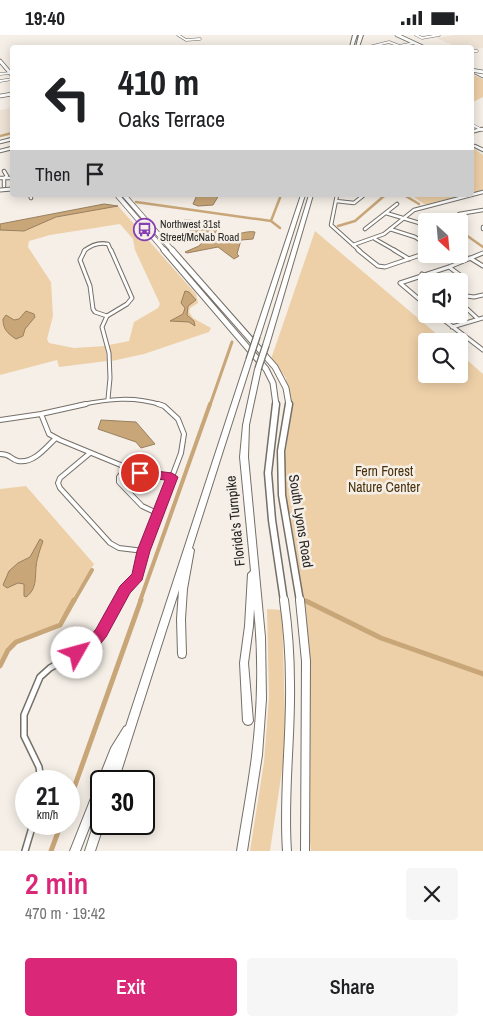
<!DOCTYPE html>
<meta charset="utf-8">
<style>
:root{--surface:#fff;--page:#f6f6f6;--text:#202124;--muted:#757577;--accent:#db2777}
body{margin:0;font-family:"Archivo Narrow",sans-serif;background:var(--page);color:var(--text);height:100vh;display:flex;flex-direction:column;font-size:19px;white-space:nowrap}
*{box-sizing:border-box;margin:0}
p{font-size:16px;color:var(--muted)}
.icon{flex:none;width:28px;height:28px;fill:none;stroke:currentColor;stroke-width:2;stroke-linecap:round;stroke-linejoin:round}
.map{position:relative;height:816px;overflow:hidden}
.sheet{display:flex;flex-direction:column;background:var(--surface);flex:1}
.sheet>*{flex:none}
.guide{position:absolute;left:10px;top:10px;width:464px;height:152px;border-radius:5px;box-shadow:0 2px 12px #0003;background:#fff;color:var(--text);overflow:hidden}
.needle{width:32px;rotate:154deg}
.controls{position:absolute;left:418px;top:178px;display:grid;gap:10px}
.controls a{display:grid;place-items:center;width:50px;height:50px;border-radius:5px;background:var(--surface);box-shadow:0 2px 12px #0003;font-size:25px}
.speed{position:absolute;left:15px;top:735px;display:flex;gap:10px;font-size:25px;font-weight:700;text-align:center}
.speed>*{display:grid;place-content:center;width:65px;height:65px;border-radius:50%;background:var(--surface);box-shadow:0 2px 12px #0003;line-height:1}
.speed small{font-size:12px;font-weight:400}
.speed .limit{border:2px solid #111;border-radius:8px;background:#fff;color:#111}
.pin{position:absolute;display:grid;place-items:center;width:42px;height:42px;color:#fff;margin:-21px;border:2px solid #fff;border-radius:50%;box-shadow:0 1px 5px #0007}
.me{position:absolute;width:55px;margin:-28px;rotate:52deg;stroke-linejoin:round;filter:drop-shadow(0 0 4px #0008)}
.turn{display:flex;align-items:center;gap:18px;height:105px;padding:0 25px;font-size:22px}
.turn .icon{width:65px;height:65px;stroke-width:2.5}
.turn b{display:block;font-size:35px;line-height:42px}
.then{display:flex;align-items:center;height:48px;padding:0 25px;background:#0003;gap:10px;font-size:19px}
.round{display:grid;place-items:center;flex:none;width:52px;height:52px;border-radius:5px;background:var(--page)}
.head{display:flex;align-items:center;justify-content:space-between;height:85px;padding:0 25px}
h1{font-size:30px;font-weight:600;line-height:38px;color:var(--accent)}
.primary-button{display:flex;gap:10px;margin-top:auto;padding:10px 25px}
.primary-button a{flex:1;height:58px;border-radius:5px;background:var(--accent);color:#fff;font-size:20px;font-weight:600;line-height:58px;text-align:center}
.primary-button a+a{background:var(--page);color:var(--text)}
.status{display:flex;justify-content:space-between;align-items:center;height:35px;padding:0 25px;background:var(--surface);direction:ltr}
.status svg{height:14px;fill:currentColor}
.map>svg:first-child{display:block}
.built{fill:#eee3d5}
.green{fill:#edd0a8}
.water{fill:#c8a678;stroke:#99805f}
.lines{fill:none;stroke-linecap:round;stroke-linejoin:round}
.canal-far3{stroke:#c8a678;stroke-width:2.5}
.canal-far2{stroke:#c8a678;stroke-width:3}
.canal-far1{stroke:#c8a678;stroke-width:4}
.canal{stroke:#c8a678;stroke-width:5}
.street-far4-casing{stroke:#746f67;stroke-width:3}
.street-far3-casing{stroke:#746f67;stroke-width:4.5}
.street-far2-casing{stroke:#746f67;stroke-width:5}
.street-far1-casing{stroke:#746f67;stroke-width:6}
.street-casing{stroke:#746f67;stroke-width:8}
.secondary-casing{stroke:#746f67;stroke-width:5}
.primary-far4-casing{stroke:#746f67;stroke-width:4.5}
.primary-far3-casing{stroke:#746f67;stroke-width:5.5}
.primary-far2-casing{stroke:#746f67;stroke-width:7}
.primary-far1-casing{stroke:#746f67;stroke-width:9}
.primary-casing{stroke:#746f67;stroke-width:10}
.highway-casing{stroke:#746f67;stroke-width:2}
.street-far4{stroke:#fff;stroke-width:2}
.street-far3{stroke:#fff;stroke-width:2.5}
.street-far2{stroke:#fff;stroke-width:3}
.street-far1{stroke:#fff;stroke-width:4}
.street{stroke:#fff;stroke-width:5}
.secondary{stroke:#fff;stroke-width:3}
.primary-far4{stroke:#fff;stroke-width:3}
.primary-far3{stroke:#fff;stroke-width:4}
.primary-far2{stroke:#fff;stroke-width:5}
.primary-far1{stroke:#fff;stroke-width:6}
.primary{stroke:#fff;stroke-width:8}
.highway{fill:#fff;fill-rule:evenodd}
.primary-bridge-casing{stroke:#746f67;stroke-width:4.5;stroke-linecap:butt}
.highway-bridge-casing{stroke:#746f67;stroke-width:8;stroke-linecap:butt}
.primary-bridge{stroke:#fff;stroke-width:3}
.highway-bridge{stroke:#fff;stroke-width:5.5}
.route{fill:#db2777;stroke:#8e194d}
.labels{text-anchor:middle;stroke-width:5;stroke-linejoin:round;paint-order:stroke}
.far-poi-label{font-size:11px;fill:#2a2825;stroke:#f5efe7;text-anchor:start}
.park-label{font-size:14px;fill:#48310a;stroke:#f5efe7}
.street-label{font-size:14px;fill:#2a2825;stroke:#f5efe7}
</style>
<div class="status"><b>19:40</b><svg viewBox="0 0 49 12"><path d="M0 12V9h3v3zM5 12V6h3v6zM10 12V3h3v9zM15 12V0h3v12zM26 1h20v11H26zM47 4h2v5h-2z"/></svg></div>
<div class="map">
<svg width="483" height="816" viewBox="0 0 483 816">
<rect width="100%" height="100%" fill="#f5efe7"/>
<path class="built" d="M455,0H483V13L471,15V12H457L436,3Z
M12,73V97L0,99V75Z"/>
<path class="green" d="M471,39L483,44V62L471,68Z
M471,111L483,120V156L471,158Z
M411,160H465L428,169H424Z
M118,171L196,259L198,268L190,273L189,277L193,283L211,293L209,297L144,319L112,326L109,310L129,306L134,287L158,273L160,269L135,215L133,204L120,189L50,200L29,206L28,212L51,247L53,281L47,304L49,308L74,313L105,311L107,326L59,332L57,325L0,340V195C25,197 34,188 56,182C76,177 98,174 118,171Z
M315,196L445,306H426V339H459V318L483,339V816H311L308,786L303,583L295,509L284,456V432L289,391L286,343L271,324Z
M26,451L94,529L57,589L19,603L7,612L0,626V454Z
M267,574L282,575L285,684L283,729L270,816H250L264,727L269,662Z"/>
<path class="water" d="M197,160H219L213,170L198,171L193,169Z
M104,169L118,171L56,182L24,196L0,195V189Z
M184,185C191,185 206,186 211,190C216,194 217,198 223,200C235,202 245,195 255,197L253,204L241,205L237,219L239,221L234,224L218,212L187,218L185,217L199,211L205,204L204,201L188,194Z
M185,256L189,257L196,265L188,271L187,280L194,286L195,291L189,287L170,286L183,279L185,273L181,268Z
M26,276L34,279L35,282L25,294L23,301L16,304C7,298 3,294 3,284L6,280L14,285L19,284Z
M101,385L136,387L155,409L141,413L136,407L98,394Z
M40,504L43,506C41,512 39,517 38,522C33,536 40,552 26,562L24,561V549L18,548L7,553L3,550L9,536L18,528L30,522Z"/>
<g class="lines">
<path class="canal-far3" d="M0,101L12,98
M404,160L419,169
M136,167L271,186L280,193
M271,186L281,160
M338,191L355,186L384,161L390,160
M459,195L483,212"/>
<path class="canal-far2" d="M210,370L232,307"/>
<path class="canal-far1" d="M74,566L92,535
M140,566L210,369"/>
<path class="canal" d="M306,566L381,603L483,639
M0,631L8,615L16,607L60,590L74,565
M69,767L141,565
M51,816L61,789"/>
<defs>
<path id="street-far4" d="M178,0L186,5L200,4
M416,0L422,3L439,0
M399,11L414,8
M369,12L389,7L402,12
M471,15L477,16H471
M0,39L10,38
M0,46L12,44
M471,89L482,95
M477,95L483,94"/>
<path id="street-far3" d="M471,97L482,94
M0,107L12,104
M475,111L483,115
M0,116L12,113
M4,136L7,141L4,143V151
M0,143H12
M30,160L31,163
M337,160L331,190L360,216
M336,166L354,168L364,160
M386,178L426,190
M459,179L483,175
M483,192V194
M365,194L397,169
M390,194L415,202L426,209
M375,204L396,216
M353,210L384,199L414,175L483,157
M84,216C91,210 99,207 108,209L111,216"/>
<path id="street-far2" d="M85,215L80,225L90,251L93,274L95,277L107,281
M358,215L378,231L385,232L426,218
M394,215L409,224
M470,223L483,231
M449,232L464,243
M422,239L431,246
M459,260L474,262L483,260
M466,261L464,271L478,284
M426,270L400,248L449,232L483,218
M436,279L483,315
M107,281L102,292L109,318L110,343L108,364
M107,281L127,269L132,263L111,215
M452,292L483,283
M80,370C109,364 133,361 162,370"/>
<path id="street-far1" d="M41,379L49,399L60,405L140,438L172,442
M0,385L41,379L86,369
M90,418L60,443L58,448L60,453L110,508L119,513L144,516
M0,419C11,419 10,424 18,426C34,429 46,412 56,403
M126,433L119,442V447L142,471L159,479
M118,566L125,554L138,541L144,516L181,418L184,399L178,384L164,371L158,369"/>
<path id="street" d="M41,746L39,732L24,701V680L40,642L50,633L92,609L101,598L119,565
M25,816L33,789"/>
<path id="secondary" d="M0,155L12,154"/>
<path id="primary-far4" d="M397,0L423,12
M0,26L12,40
M471,35L483,41
M0,61L12,59"/>
<path id="primary-far3" d="M117,160L165,216
M124,160L173,216"/>
<path id="primary-far2" d="M164,215L266,334L273,348L276,370
M172,215L275,332L286,353L289,370"/>
<path id="primary-far1" d="M276,369L268,438L272,485L284,566
M289,369L281,416L282,460L300,566"/>
<path id="primary" d="M284,565C288,593 290,621 290,649C291,705 283,760 287,816
M300,565L306,626L305,816"/>
<path id="highway" d="M353,0H357L353,12H350Z
M359,0H363L359,12H356Z
M301,160H305L260,301L257,303L255,302L254,301Z
M309,160H313L269,310L266,312L264,311L263,310Z
M249,323L252,325L192,513L194,515L187,554L185,584L186,619L185,622L182,623L179,622L178,619L177,584L179,555L118,746H101V762L80,816H70L111,713L124,692L126,691L246,325Z
M258,332L261,334L249,390L248,422L265,602L266,664L262,720L247,816H237C242,784 248,753 252,721C258,672 259,622 254,574L253,591L248,628L253,686L251,689L248,690L245,689L243,686L240,628L245,591L248,539L251,536L240,422L243,390L255,334Z
M101,778V789H104L95,816H85L97,779Z"/>
</defs>
<use href="#street-far4" class="street-far4-casing"/>
<use href="#street-far3" class="street-far3-casing"/>
<use href="#street-far2" class="street-far2-casing"/>
<use href="#street-far1" class="street-far1-casing"/>
<use href="#street" class="street-casing"/>
<use href="#secondary" class="secondary-casing"/>
<use href="#primary-far4" class="primary-far4-casing"/>
<use href="#primary-far3" class="primary-far3-casing"/>
<use href="#primary-far2" class="primary-far2-casing"/>
<use href="#primary-far1" class="primary-far1-casing"/>
<use href="#primary" class="primary-casing"/>
<use href="#highway" class="highway-casing"/>
<use href="#street-far4" class="street-far4"/>
<use href="#street-far3" class="street-far3"/>
<use href="#street-far2" class="street-far2"/>
<use href="#street-far1" class="street-far1"/>
<use href="#street" class="street"/>
<use href="#secondary" class="secondary"/>
<use href="#primary-far4" class="primary-far4"/>
<use href="#primary-far3" class="primary-far3"/>
<use href="#primary-far2" class="primary-far2"/>
<use href="#primary-far1" class="primary-far1"/>
<use href="#primary" class="primary"/>
<use href="#highway" class="highway"/>
<defs>
<path id="primary-bridge" d="M471,35L483,37"/>
<path id="highway-bridge" d="M249,325L257,301
M258,334L266,310"/>
</defs>
<use href="#primary-bridge" class="primary-bridge-casing"/>
<use href="#highway-bridge" class="highway-bridge-casing"/>
<use href="#primary-bridge" class="primary-bridge"/>
<use href="#highway-bridge" class="highway-bridge"/>
</g>
<path class="route" d="M140,434L172,438L178,442L150,516L142,545L130,558L106,602L97,613L77,625L72,623L70,618L72,614L87,605L96,594L120,551L132,539L137,516L165,445L136,441L134,438Z"/>
<defs>
<symbol id="bus-ring" viewBox="-11 -11 22 22"><circle r="9.5" fill="#f5efe7" stroke="#8540b3" stroke-width="1.5"/><path d="M-5-6H5V4H4V6H2V4H-2V6H-4V4H-5ZM-3.5-4V0h7V-4ZM-3.5 1.2v1.5H-2V1.2ZM2 1.2v1.5H3.5V1.2Z" fill="#8540b3"/></symbol>
</defs>
<g fill-rule="evenodd">
<use href="#bus-ring" x="132" y="182" width="25" height="25"/>
</g>
<g class="labels">
<g class="far-poi-label">
<text x="160" y="193">Northwest 31st<tspan x="160" dy="13">Street/McNab Road</tspan></text>
</g>
<g class="park-label">
<text x="384" y="441">Fern Forest<tspan x="384" dy="16">Nature Center</tspan></text>
</g>
<g class="street-label">
<text transform="translate(235 486) rotate(-96)" y="5">Florida's Turnpike</text>
<text transform="translate(301 486) rotate(81)" y="5">South Lyons Road</text>
</g>
</g>
</svg>
<div class="controls">
<a><svg class="needle" viewBox="-14 -14 28 28"><path d="M0-13l5 13h-10z" fill="#e53935"/><path d="M0 13l5-13h-10z" fill="#757577"/></svg></a>
<a><svg class="icon" aria-label="sound" viewBox="0 0 24 24"><path d="M4 9h4l5-4v14l-5-4H4zM17 9q2 3 0 6"/></svg></a>
<a><svg class="icon" aria-label="search" viewBox="0 0 24 24"><circle cx="10" cy="10" r="6"/><path d="M15 15l6 6"/></svg></a>
</div>
<div class="speed"><div>21<small>km/h</small></div><div class="limit">30</div></div>
<div class="pin" style="left:140px;top:438px;background:#d93025"><svg class="icon" aria-label="arrive" viewBox="0 0 24 24"><path d="M6 21V4h12l-3 4 3 4H6"/></svg></div>
<svg class="me" style="left:77px;top:618px" viewBox="-20 -20 40 40"><circle r="19" fill="#fff"/><path d="M0-13L10 11 0 6-10 11z" fill="#db2777"/></svg>
<div class="guide">
<div class="turn"><svg class="icon" aria-label="left" viewBox="0 0 24 24"><path d="M17 20v-9H6M10 6l-5 5 5 5"/></svg><div><b>410 m</b>Oaks Terrace</div></div>
<div class="then">Then<svg class="icon" aria-label="arrive" viewBox="0 0 24 24"><path d="M6 21V4h12l-3 4 3 4H6"/></svg></div>
</div>
</div>
<section class="sheet">
<div class="head"><div><h1>2 min</h1><p>470 m · 19:42</p></div><a class="round"><svg class="icon" aria-label="close" viewBox="0 0 24 24"><path d="M6 6l12 12M18 6L6 18"/></svg></a></div>
<div class="primary-button"><a>Exit</a><a>Share</a></div>
</section>
